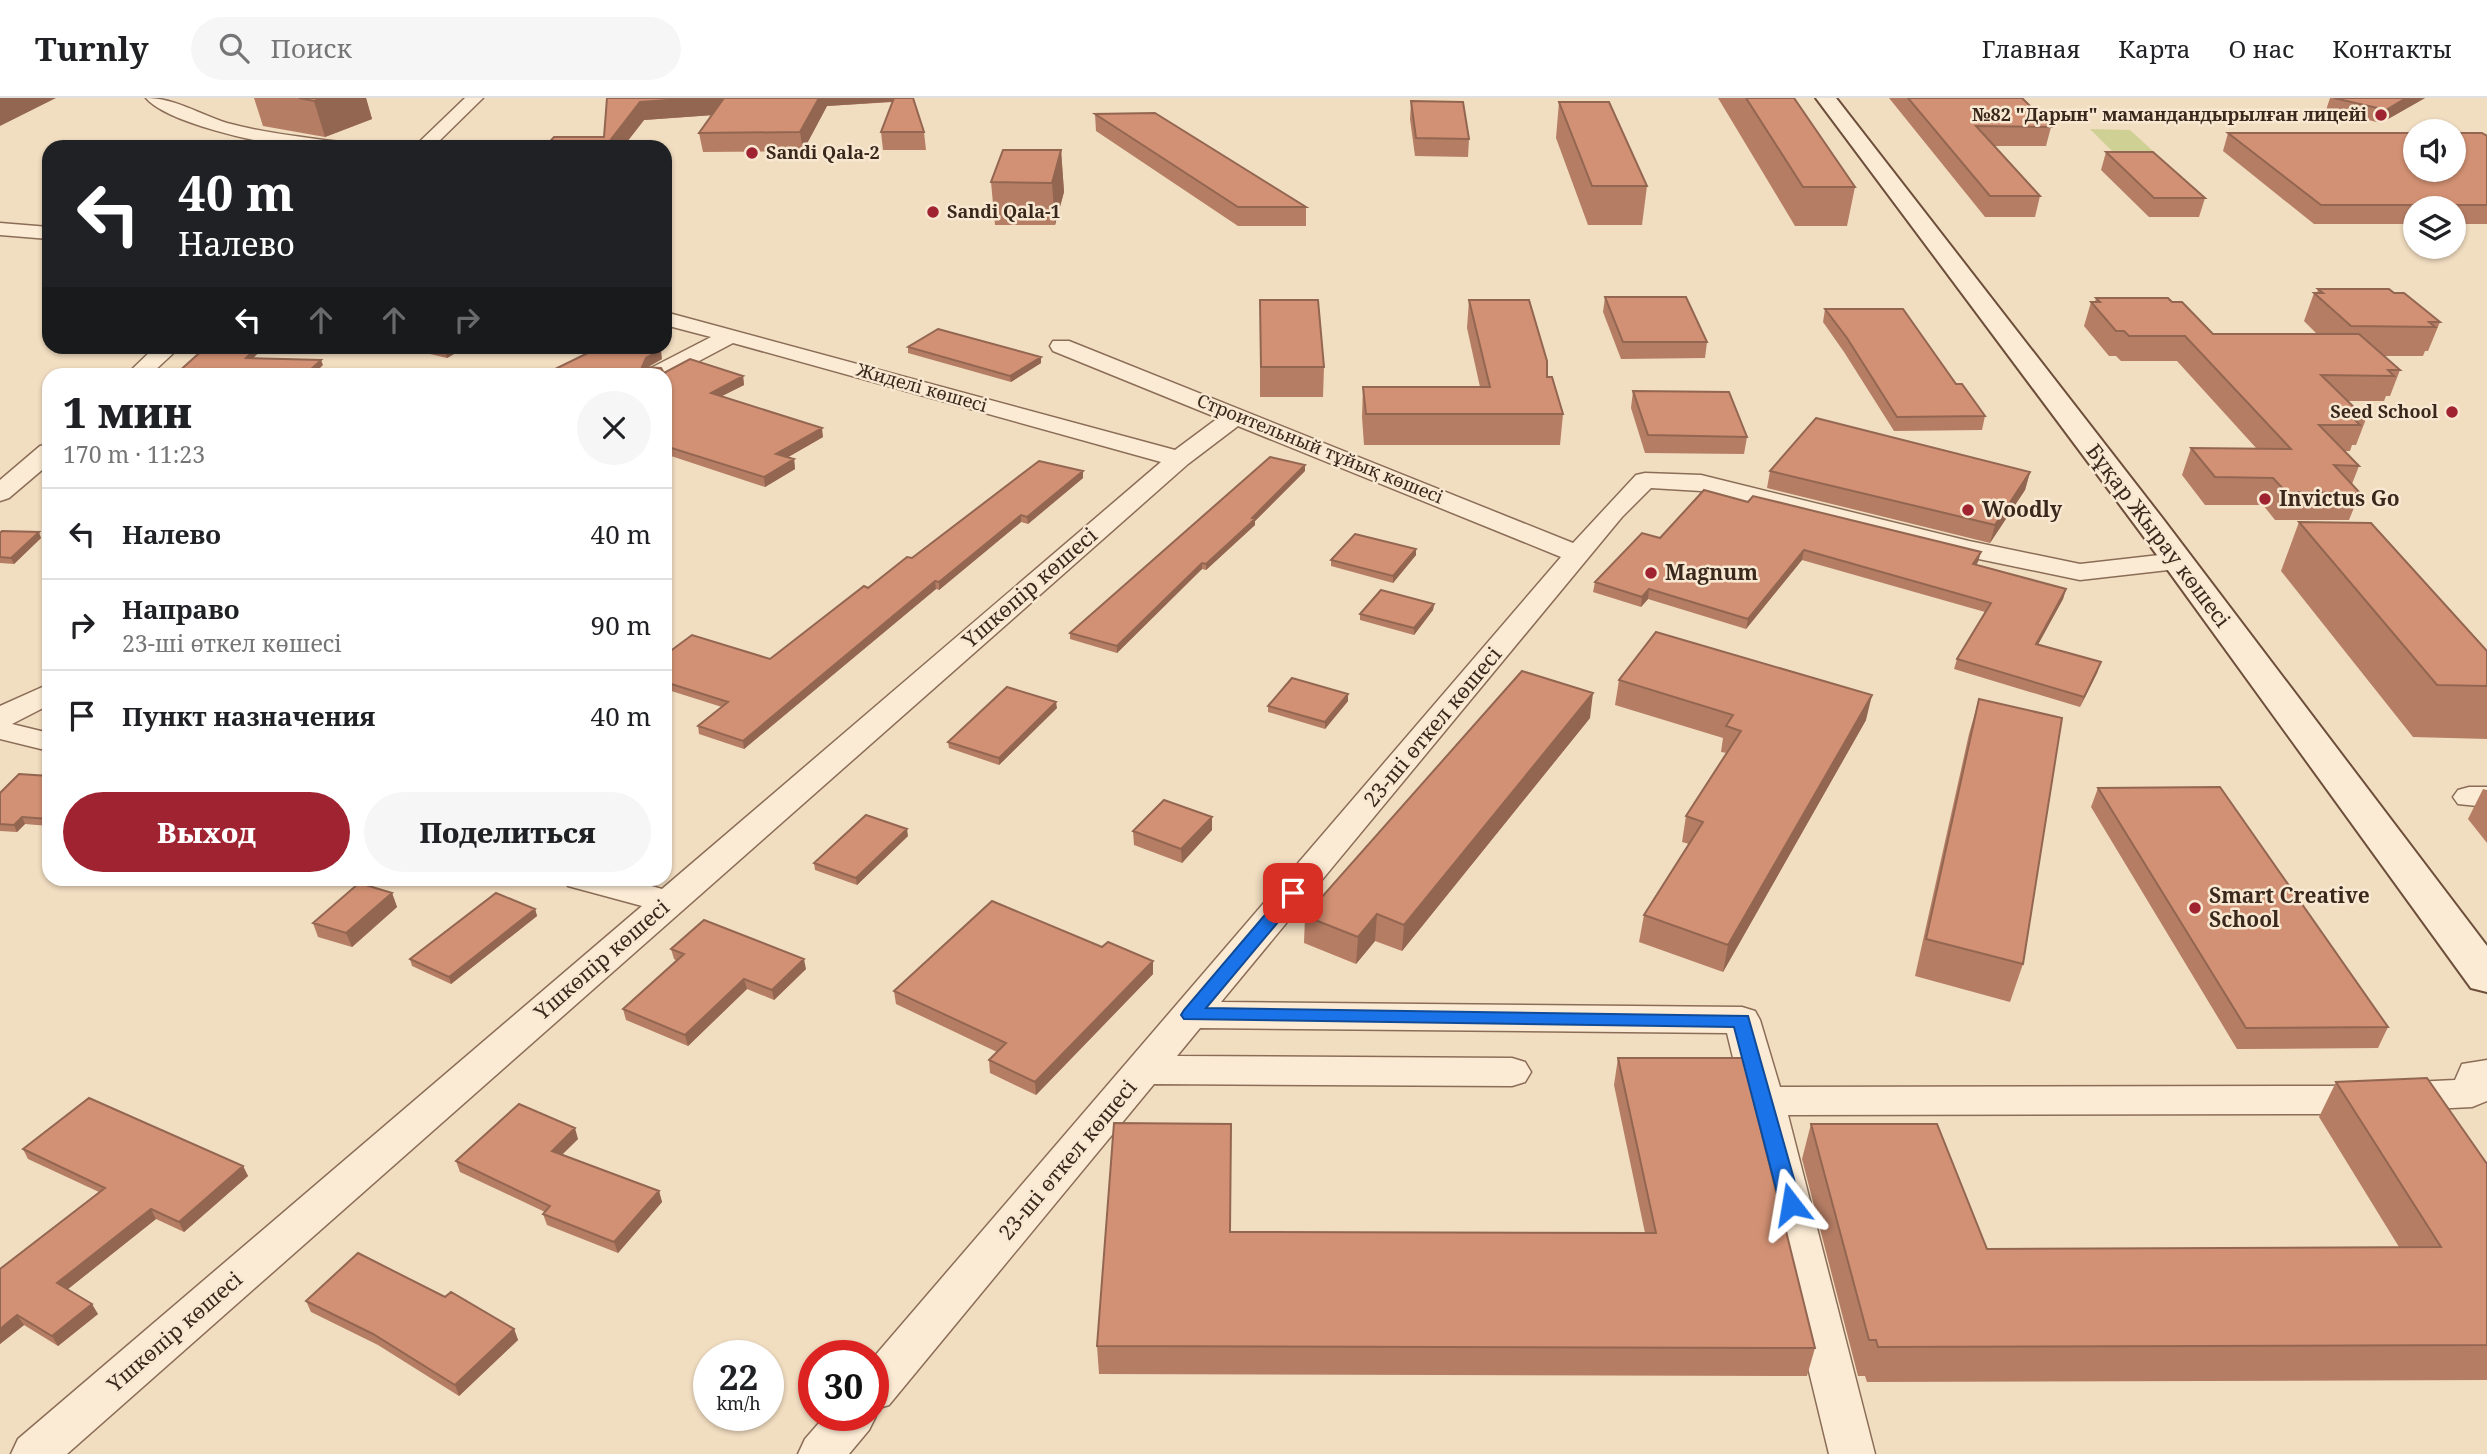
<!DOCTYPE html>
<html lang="ru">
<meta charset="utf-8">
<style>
:root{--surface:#fff;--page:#f6f6f6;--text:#202124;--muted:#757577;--line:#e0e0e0;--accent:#9f2331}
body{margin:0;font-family:"Noto Serif",serif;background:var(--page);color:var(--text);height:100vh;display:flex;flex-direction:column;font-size:26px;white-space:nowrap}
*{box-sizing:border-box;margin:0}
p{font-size:23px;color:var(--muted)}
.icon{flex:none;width:38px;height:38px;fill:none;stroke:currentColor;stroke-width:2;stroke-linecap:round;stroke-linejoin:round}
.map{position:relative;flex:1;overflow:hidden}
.sheet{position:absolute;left:42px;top:270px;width:630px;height:518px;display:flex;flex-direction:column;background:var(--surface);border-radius:21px;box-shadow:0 2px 5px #0004}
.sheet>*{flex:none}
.top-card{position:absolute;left:42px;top:42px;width:630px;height:214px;border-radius:21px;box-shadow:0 2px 5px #0004;background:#202124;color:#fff;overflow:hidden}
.tools{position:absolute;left:2403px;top:21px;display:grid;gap:14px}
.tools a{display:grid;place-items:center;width:63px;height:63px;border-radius:50%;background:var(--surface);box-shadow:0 2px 5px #0004;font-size:35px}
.speed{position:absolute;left:693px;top:1242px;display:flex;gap:14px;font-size:35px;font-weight:700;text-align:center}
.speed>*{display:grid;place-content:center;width:91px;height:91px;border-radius:50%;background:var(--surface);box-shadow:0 2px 5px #0004;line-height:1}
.speed small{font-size:18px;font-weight:400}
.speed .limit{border:10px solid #d22;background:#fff;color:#111}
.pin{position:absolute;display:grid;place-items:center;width:60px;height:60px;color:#fff;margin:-30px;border-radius:14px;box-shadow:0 4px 10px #0006}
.me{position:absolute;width:77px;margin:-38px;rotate:346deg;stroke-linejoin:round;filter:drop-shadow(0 0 5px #0008)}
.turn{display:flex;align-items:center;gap:24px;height:147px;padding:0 21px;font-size:32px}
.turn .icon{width:91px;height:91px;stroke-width:2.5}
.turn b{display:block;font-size:49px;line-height:60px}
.lanes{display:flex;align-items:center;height:66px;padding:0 21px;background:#0003;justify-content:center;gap:35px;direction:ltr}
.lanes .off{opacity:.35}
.round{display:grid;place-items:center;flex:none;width:74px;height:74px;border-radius:37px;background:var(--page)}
.headline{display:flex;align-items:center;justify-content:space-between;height:119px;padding:0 21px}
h1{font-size:42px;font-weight:800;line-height:52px}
.action{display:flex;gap:14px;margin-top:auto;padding:14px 21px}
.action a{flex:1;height:80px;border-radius:42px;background:var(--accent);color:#fff;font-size:28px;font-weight:800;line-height:80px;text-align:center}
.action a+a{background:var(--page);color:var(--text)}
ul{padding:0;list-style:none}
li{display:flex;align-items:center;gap:21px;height:91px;padding:0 21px;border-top:2px solid var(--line)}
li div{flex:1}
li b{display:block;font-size:26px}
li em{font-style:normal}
header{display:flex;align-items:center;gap:42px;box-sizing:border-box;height:98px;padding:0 35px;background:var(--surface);border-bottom:2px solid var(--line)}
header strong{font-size:33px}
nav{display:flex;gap:38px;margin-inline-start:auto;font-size:24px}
.search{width:490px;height:63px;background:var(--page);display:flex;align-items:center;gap:18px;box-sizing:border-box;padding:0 24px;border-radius:38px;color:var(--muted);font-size:26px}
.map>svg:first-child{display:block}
.green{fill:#cfd094}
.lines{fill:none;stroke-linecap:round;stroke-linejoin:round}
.street-casing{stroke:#8b6d57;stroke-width:3}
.secondary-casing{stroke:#6d4e3a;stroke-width:4}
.street{fill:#fbebd4;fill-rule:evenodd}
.secondary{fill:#fbebd4;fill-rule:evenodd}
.wall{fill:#b57d64}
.shaded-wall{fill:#936651}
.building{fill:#d29174;stroke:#936651;stroke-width:2}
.route{fill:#1a73e8;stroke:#114b97;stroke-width:2}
.poi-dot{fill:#9f2331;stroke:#f8e8d1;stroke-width:2.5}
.labels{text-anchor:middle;stroke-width:5;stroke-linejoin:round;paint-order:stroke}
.far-poi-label{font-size:18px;font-weight:bold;fill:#3a281c;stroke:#f8e8d1;text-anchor:end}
.far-street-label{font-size:18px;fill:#3a281c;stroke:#f8e8d1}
.poi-label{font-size:21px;font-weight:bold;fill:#3a281c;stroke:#f8e8d1;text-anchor:start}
.street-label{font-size:21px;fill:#3a281c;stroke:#f8e8d1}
</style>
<header>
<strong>Turnly</strong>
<div class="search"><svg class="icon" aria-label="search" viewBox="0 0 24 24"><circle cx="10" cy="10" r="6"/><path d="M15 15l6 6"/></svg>Поиск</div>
<nav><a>Главная</a><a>Карта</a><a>О нас</a><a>Контакты</a></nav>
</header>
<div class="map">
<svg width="2487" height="1356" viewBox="0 0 2487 1356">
<rect width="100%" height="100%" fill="#f1ddc0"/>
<path class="green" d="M2090,31L2130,32L2154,54H2113Z"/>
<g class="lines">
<defs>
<path id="street" d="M146,0C175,0 199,16 227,25C264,35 302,39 339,44L348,49C330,49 311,51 294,49C260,45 167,25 146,0Z
M465,0H483L433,49H414Z
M0,125L49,129V141L0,137Z
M665,214L1175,352L1218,320L1053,253L1050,248L1053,243H1069L1573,445L1636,377L1645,375L1701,377L1969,443L2080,466L2177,455L2186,457L2190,463L2186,469L2177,471L2080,482L1969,459L1701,393L1651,390L1622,419L1221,904L1742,909L1755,913L1760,922L1780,989L2331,988L2455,982L2462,966L2487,962V1003L2472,1009L2331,1016L1788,1017L1875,1356H1829L1727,935L1200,930L1177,958L1512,960L1525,964L1531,974L1525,984L1512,988L1154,986L889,1307L873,1312V1260L1561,459L1238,328L1188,366L67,1356H11L18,1341L642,808L568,788L563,780H623L662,791L1161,364L733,245L665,281V276H646L649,271L711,239L665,227Z
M156,248H181L151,276H127Z
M49,346V366L9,400L0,403V382L40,348Z
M49,586V607L12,626L49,635V653L0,641V608Z
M2469,689H2487V709L2458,706L2453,699L2458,692Z
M873,1313L876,1318L869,1332L849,1356H798L805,1341L825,1318H873Z"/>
<path id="secondary" d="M1816,0H1836L2163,421L2487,848V894L2471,890L2141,435Z"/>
</defs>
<use href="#street" class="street-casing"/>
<use href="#secondary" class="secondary-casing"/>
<use href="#street" class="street"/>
<use href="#secondary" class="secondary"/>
</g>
<path class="wall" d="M254,0H366L372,21L325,39L263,28Z
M607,0H913L924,34L926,52H883L881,34L893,4L827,8L803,53L703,54L699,35L712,17L644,22L623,49H545L604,39Z
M1718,0H1794L1855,89L1847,128H1795Z
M1889,0H2022L2051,29L2046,48H1994L2040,98L2035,119H1985Z
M2330,0H2425L2381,25L2326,12Z
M1411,3L1469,41L1468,59L1415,58L1410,21Z
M1559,4L1647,88L1642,127H1588L1556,40Z
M1095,16L1306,109V128H1238L1096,33Z
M2228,35L2487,38V126H2454V110H2415V126H2314L2223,53Z
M1061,52L1064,94L1055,127H995L991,84Z
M2106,54L2205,100L2199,119H2149L2101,72Z
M2318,191L2394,195L2440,224L2428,253H2425L2423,258H2384L2400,272L2390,298H2386L2384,303H2348L2366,321L2356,347H2352L2350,353H2345L2359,368L2352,386L2360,395L2349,422H2275L2263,407H2205L2182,377L2191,350L2257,351L2177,263H2121L2116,258H2109L2084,228L2091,204H2095L2096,200L2172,204L2213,236H2317L2304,223L2314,195H2317Z
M1605,199L1707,244L1705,260L1621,261L1603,214Z
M1260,202L1324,269L1323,299H1260Z
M1469,202L1547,279L1563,316L1560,347H1364L1362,319L1363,289H1480L1467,230Z
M1825,211L1956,286L1985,318L1982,332L1894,333L1844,254L1823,224Z
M396,248H468L447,260Z
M908,249L1041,265L1011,284L908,255Z
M662,261L648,269L664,275L743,278L744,287L722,298L823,339L788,359L794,361L795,371L765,389L665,356V276H545Z
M1633,293L1747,339L1744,356L1645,355L1631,310Z
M1083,373V380L1028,426L1021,424L939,492L936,491L744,651L699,636L698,628L722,609L665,591V557L770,561L868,490L912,460Z
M1305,373L1255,423V427L1206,472L1202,471L1117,555L1070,541V535Z
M1770,373L2030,374L2025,392L1990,445L1767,390Z
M1748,404L1981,454L1976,467L2066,491L2063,501L2038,546L2101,564L2097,575L2080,609L1954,571L1957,561L1985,514L1802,462L1746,531L1648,501L1641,509L1593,494L1595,484L1660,440Z
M2299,424L2487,553V641L2413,639L2281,473Z
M0,435L41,440L14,466L0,465Z
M1416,451V457L1393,485L1331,468V462Z
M1434,506L1433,512L1414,537L1360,522V516Z
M1619,582L1866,622L1723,874L1639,844L1644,817L1689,746L1682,744L1686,718L1727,655L1721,654L1723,640L1615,607Z
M1348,596V603L1325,631L1268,614V608Z
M1979,601L2023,866L2010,904L1915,878L1969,636Z
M1057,610L999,667L949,650L948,644Z
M1590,620L1402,853L1375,843L1356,866L1304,845L1305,818Z
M49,678V728L25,726L17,734L0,733V695Z
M2098,690L2388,929L2378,950L2237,951L2091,709Z
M2483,691L2487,692V745L2468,721Z
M1212,732L1182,765L1134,747L1133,733Z
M908,738L857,787L815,772L814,765Z
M392,795L397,809L352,849L318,839L313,825Z
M535,811L537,818L451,886L412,868L410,861Z
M1102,849L1153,876L1036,997L990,975L989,962L997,954L896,906L894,893Z
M671,851L806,871L774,902L747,891L688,948L626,922L623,911L677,863L674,861Z
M1618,960L1815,1250L1807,1278L1099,1276L1097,1248L1230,1134L1645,1135L1614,987Z
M2336,984L2487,1066V1282L1867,1284L1865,1278H1858L1802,1061L1811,1026L1987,1151L2399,1149L2319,1019Z
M578,1041L562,1057L659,1093L662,1104L618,1155L547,1127L543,1116L545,1114L460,1074L456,1063Z
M23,1051L243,1068L248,1078L184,1134L156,1121L68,1191L98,1216L58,1248L24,1227L0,1246V1171L99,1094L28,1061Z
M445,1199L514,1231L518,1242L459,1298L378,1247L311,1214L306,1203Z"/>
<path class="shaded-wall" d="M0,0H56L0,28Z
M322,0H366L372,21L325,39L314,3Z
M696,0H725L728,16L644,22L623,49H605L640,4Z
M819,0H901L902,3L827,8L803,53L800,34Z
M2406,0H2425L2381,25L2386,12Z
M1061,52L1064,94L1055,127L1052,85Z
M258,248H266L247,266L246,260Z
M457,248H468L447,260L446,255Z
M661,252L662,261L648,269L645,276L642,269L646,260Z
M1041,259V265L1011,284L1010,278Z
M321,262L323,267L314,276H306Z
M743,278L744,287L712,303L711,295Z
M822,330L823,339L778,365L776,356Z
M794,361L795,371L765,389L764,379Z
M1305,367V373L1255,423V427L1206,472V466Z
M1083,373V380L1028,426L1027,419Z
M2030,374L2025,392L1990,445L1995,427Z
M1021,417V424L939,492V484Z
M39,434L41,440L14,466L11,460Z
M1416,451V457L1393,485V478Z
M1804,452L1802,462L1746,531L1748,521Z
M1981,454L1978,464L1970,476L1973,466Z
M1202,465V471L1117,555V548Z
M935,483L936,491L744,651L743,643Z
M1649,491L1648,501L1641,509L1642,499Z
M2066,491L2063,501L2033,556L2036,546Z
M1434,506L1433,512L1414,537V530Z
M2101,564L2097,575L2080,609L2084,599Z
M1593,595L1590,620L1402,853L1404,827Z
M1348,596V603L1325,631V624Z
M1872,597L1866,622L1723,874L1728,847Z
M1056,604L1057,610L999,667V660Z
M22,719L25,726L17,734L14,727Z
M1212,719V732L1182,765L1181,751Z
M907,731L908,738L857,787L856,780Z
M392,795L397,809L352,849L346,835Z
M535,811L537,818L451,886L449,879Z
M1377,816L1375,843L1356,866L1358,839Z
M804,861L806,871L774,902L772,892Z
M1153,863V876L1036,997L1035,984Z
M744,881L747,891L688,948L685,937Z
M575,1030L578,1041L555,1063L552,1053Z
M243,1068L248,1078L184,1134L179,1124Z
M659,1093L662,1104L618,1155L614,1144Z
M151,1111L156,1121L63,1195L57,1185Z
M92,1206L98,1216L58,1248L52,1238Z
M17,1217L24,1227L0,1246V1231Z
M514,1231L518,1242L459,1298L455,1287Z"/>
<path class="building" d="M299,0H322L314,3Z
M607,0H696L640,4L605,49H545L554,39H604Z
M724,0H819L800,34L699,35Z
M894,0H913L924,34H881Z
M1746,0H1794L1855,89H1803Z
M1908,0H2022L2051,29L1976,28L2040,98H1990Z
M2334,0H2406L2386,12Z
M1411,3L1463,4L1469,41L1416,40Z
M1559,4H1609L1647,88H1592Z
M1155,15L1306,109H1238L1095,16Z
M2228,35H2415V72H2454V35H2482L2487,38V107H2321Z
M1003,52H1061L1052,85L991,84Z
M2106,54H2153L2205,100H2154Z
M2318,191H2389L2394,195H2404L2440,224H2429L2435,229L2351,228L2314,195H2323Z
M1605,199H1686L1707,244H1623Z
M2096,200H2168L2172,204H2182L2213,236H2359L2400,272H2388L2394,278L2321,277L2366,321H2354L2360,327H2319L2359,368L2334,367L2360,395L2286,394L2273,380L2215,379L2191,350L2291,351L2185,238H2129L2124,233H2116L2091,204H2100Z
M1260,202H1318L1324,269H1261Z
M1469,202H1529L1547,263V279H1552L1563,316H1366L1363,289H1490Z
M1825,211H1903L1956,286H1962L1985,318L1897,319L1847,240Z
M938,231L1041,259L1010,278L908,249Z
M207,248H258L246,260L321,262L306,276H176Z
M418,248H457L446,255Z
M602,248H648L661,252L646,260L642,269L661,270L664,275L690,261L743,278L711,295L822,330L776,356L794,361L764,379L665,348V276H545Z
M1633,293L1729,294L1747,339L1648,337Z
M1816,320L2030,374L1995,427L1770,373Z
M1270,359L1305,367L1252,420L1255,421L1206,466L1202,465L1117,548L1070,535Z
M1039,363L1083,373L1027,419L1021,417L939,484L935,483L743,643L698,628L728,604L665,584V557L692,537L770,561L864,488L868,490L907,459L912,460Z
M1704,392L1748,404L1753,398L1981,454L1973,466L2066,491L2036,546L2101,564L2084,599L1957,561L1991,505L1804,452L1748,521L1649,491L1642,499L1595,484L1642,435L1660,440Z
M2299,424L2371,425L2487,553V588L2437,587Z
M2,433L39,434L11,460L0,459V435Z
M1355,436L1416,451L1393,478L1331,462Z
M1381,492L1434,506L1414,530L1360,516Z
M1656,534L1872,597L1728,847L1644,817L1703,724L1686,718L1741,633L1726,628L1733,617L1619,582Z
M1522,573L1593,595L1404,827L1377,816L1358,839L1305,818Z
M1292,580L1348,596L1325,624L1268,608Z
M1007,589L1056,604L999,660L948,644Z
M1979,601L2062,620L2023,866L1926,841Z
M19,676L49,678V721L22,719L14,727L0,726V695Z
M2220,689L2388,929L2246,930L2098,690Z
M1164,702L1212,719L1181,751L1133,733Z
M866,717L907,731L856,780L814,765Z
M359,785L392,795L346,835L313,825Z
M496,795L535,811L449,879L410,861Z
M992,803L1102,849L1108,844L1153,863L1035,984L989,962L1006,945L894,893Z
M704,822L804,861L772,892L744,881L685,937L623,911L684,856L671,851Z
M1618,960H1743L1815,1250L1097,1248L1114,1025L1231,1026L1230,1134L1656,1135Z
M2427,980L2487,1066V1247L1878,1249L1876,1242H1869L1811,1026H1937L1987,1151L2441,1149L2336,984Z
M89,1000L243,1068L179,1124L151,1111L57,1185L92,1206L52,1238L17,1217L0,1231V1171L105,1090L23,1051Z
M519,1006L575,1030L552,1053L659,1093L614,1144L543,1116L550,1108L456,1063Z
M358,1155L445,1199L451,1194L514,1231L455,1287L373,1236L306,1203Z"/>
<path class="route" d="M1293,789L1301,795L1299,799L1206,910L1748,918L1801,1106L1798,1112H1783L1780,1106L1734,929L1184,921L1181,917L1184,912L1287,791Z"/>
<g class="poi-dot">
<circle cx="2381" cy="17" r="7"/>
<circle cx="752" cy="55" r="7"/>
<circle cx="933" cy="114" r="7"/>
<circle cx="2452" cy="314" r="7"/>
<circle cx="2265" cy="401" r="7"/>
<circle cx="1968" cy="412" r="7"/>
<circle cx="1651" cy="475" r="7"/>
<circle cx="2195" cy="810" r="7"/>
</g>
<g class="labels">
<g class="far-poi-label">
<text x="2367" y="23">№82 "Дарын" мамандандырылған лицейі</text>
<text x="766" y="61" text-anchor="start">Sandi Qala-2</text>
<text x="947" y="120" text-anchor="start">Sandi Qala-1</text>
<text x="2438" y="320">Seed School</text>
</g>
<g class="far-street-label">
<text transform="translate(922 290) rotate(16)" y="6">Жиделі көшесі</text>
<text transform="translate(1320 351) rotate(22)" y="6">Строительный тұйық көшесі</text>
</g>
<g class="poi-label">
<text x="2279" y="408">Invictus Go</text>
<text x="1982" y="419">Woodly</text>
<text x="1665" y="482">Magnum</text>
<text x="2209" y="805">Smart Creative<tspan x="2209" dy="24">School</tspan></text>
</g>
<g class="street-label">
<text transform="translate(2158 438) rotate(53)" y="7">Бұқар Жырау көшесі</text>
<text transform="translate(1030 490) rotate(-41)" y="7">Үшкөпір көшесі</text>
<text transform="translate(1433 629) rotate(-50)" y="7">23-ші өткел көшесі</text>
<text transform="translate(602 862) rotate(-41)" y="7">Үшкөпір көшесі</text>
<text transform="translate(1068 1062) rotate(-50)" y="7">23-ші өткел көшесі</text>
<text transform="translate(175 1234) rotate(-41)" y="7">Үшкөпір көшесі</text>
</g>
</g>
</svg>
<div class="tools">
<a><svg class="icon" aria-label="sound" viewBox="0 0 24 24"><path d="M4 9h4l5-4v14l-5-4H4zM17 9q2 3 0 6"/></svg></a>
<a><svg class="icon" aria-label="layers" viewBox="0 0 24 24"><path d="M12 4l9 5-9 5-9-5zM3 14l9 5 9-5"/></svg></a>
</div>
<div class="speed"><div>22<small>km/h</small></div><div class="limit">30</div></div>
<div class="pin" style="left:1293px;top:795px;background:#d93025"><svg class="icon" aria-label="arrive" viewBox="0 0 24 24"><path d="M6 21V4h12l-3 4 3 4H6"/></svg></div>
<svg class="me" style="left:1791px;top:1106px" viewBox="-20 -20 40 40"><path d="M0-17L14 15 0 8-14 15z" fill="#1a73e8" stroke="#fff" stroke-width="4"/></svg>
<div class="top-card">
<div class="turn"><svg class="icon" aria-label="left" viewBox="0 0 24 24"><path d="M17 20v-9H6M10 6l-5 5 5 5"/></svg><div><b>40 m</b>Налево</div></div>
<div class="lanes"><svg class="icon" aria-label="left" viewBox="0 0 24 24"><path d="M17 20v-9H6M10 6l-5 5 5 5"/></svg><svg class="icon off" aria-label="ahead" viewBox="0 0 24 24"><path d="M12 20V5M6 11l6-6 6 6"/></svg><svg class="icon off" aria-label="ahead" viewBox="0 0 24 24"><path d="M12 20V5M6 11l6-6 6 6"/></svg><svg class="icon off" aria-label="right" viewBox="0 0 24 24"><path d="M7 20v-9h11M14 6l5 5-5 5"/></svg></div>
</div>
<section class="sheet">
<div class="headline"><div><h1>1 мин</h1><p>170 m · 11:23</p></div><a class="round"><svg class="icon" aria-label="close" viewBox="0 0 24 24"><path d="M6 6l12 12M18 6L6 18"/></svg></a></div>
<ul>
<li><svg class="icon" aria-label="left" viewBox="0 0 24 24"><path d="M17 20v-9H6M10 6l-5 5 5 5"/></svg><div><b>Налево</b></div><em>40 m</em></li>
<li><svg class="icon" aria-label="right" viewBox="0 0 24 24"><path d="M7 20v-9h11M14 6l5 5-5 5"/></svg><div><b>Направо</b><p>23-ші өткел көшесі</p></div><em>90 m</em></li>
<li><svg class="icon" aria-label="arrive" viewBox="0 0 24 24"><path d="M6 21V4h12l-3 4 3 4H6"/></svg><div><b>Пункт назначения</b></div><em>40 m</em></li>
</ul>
<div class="action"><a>Выход</a><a>Поделиться</a></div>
</section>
</div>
